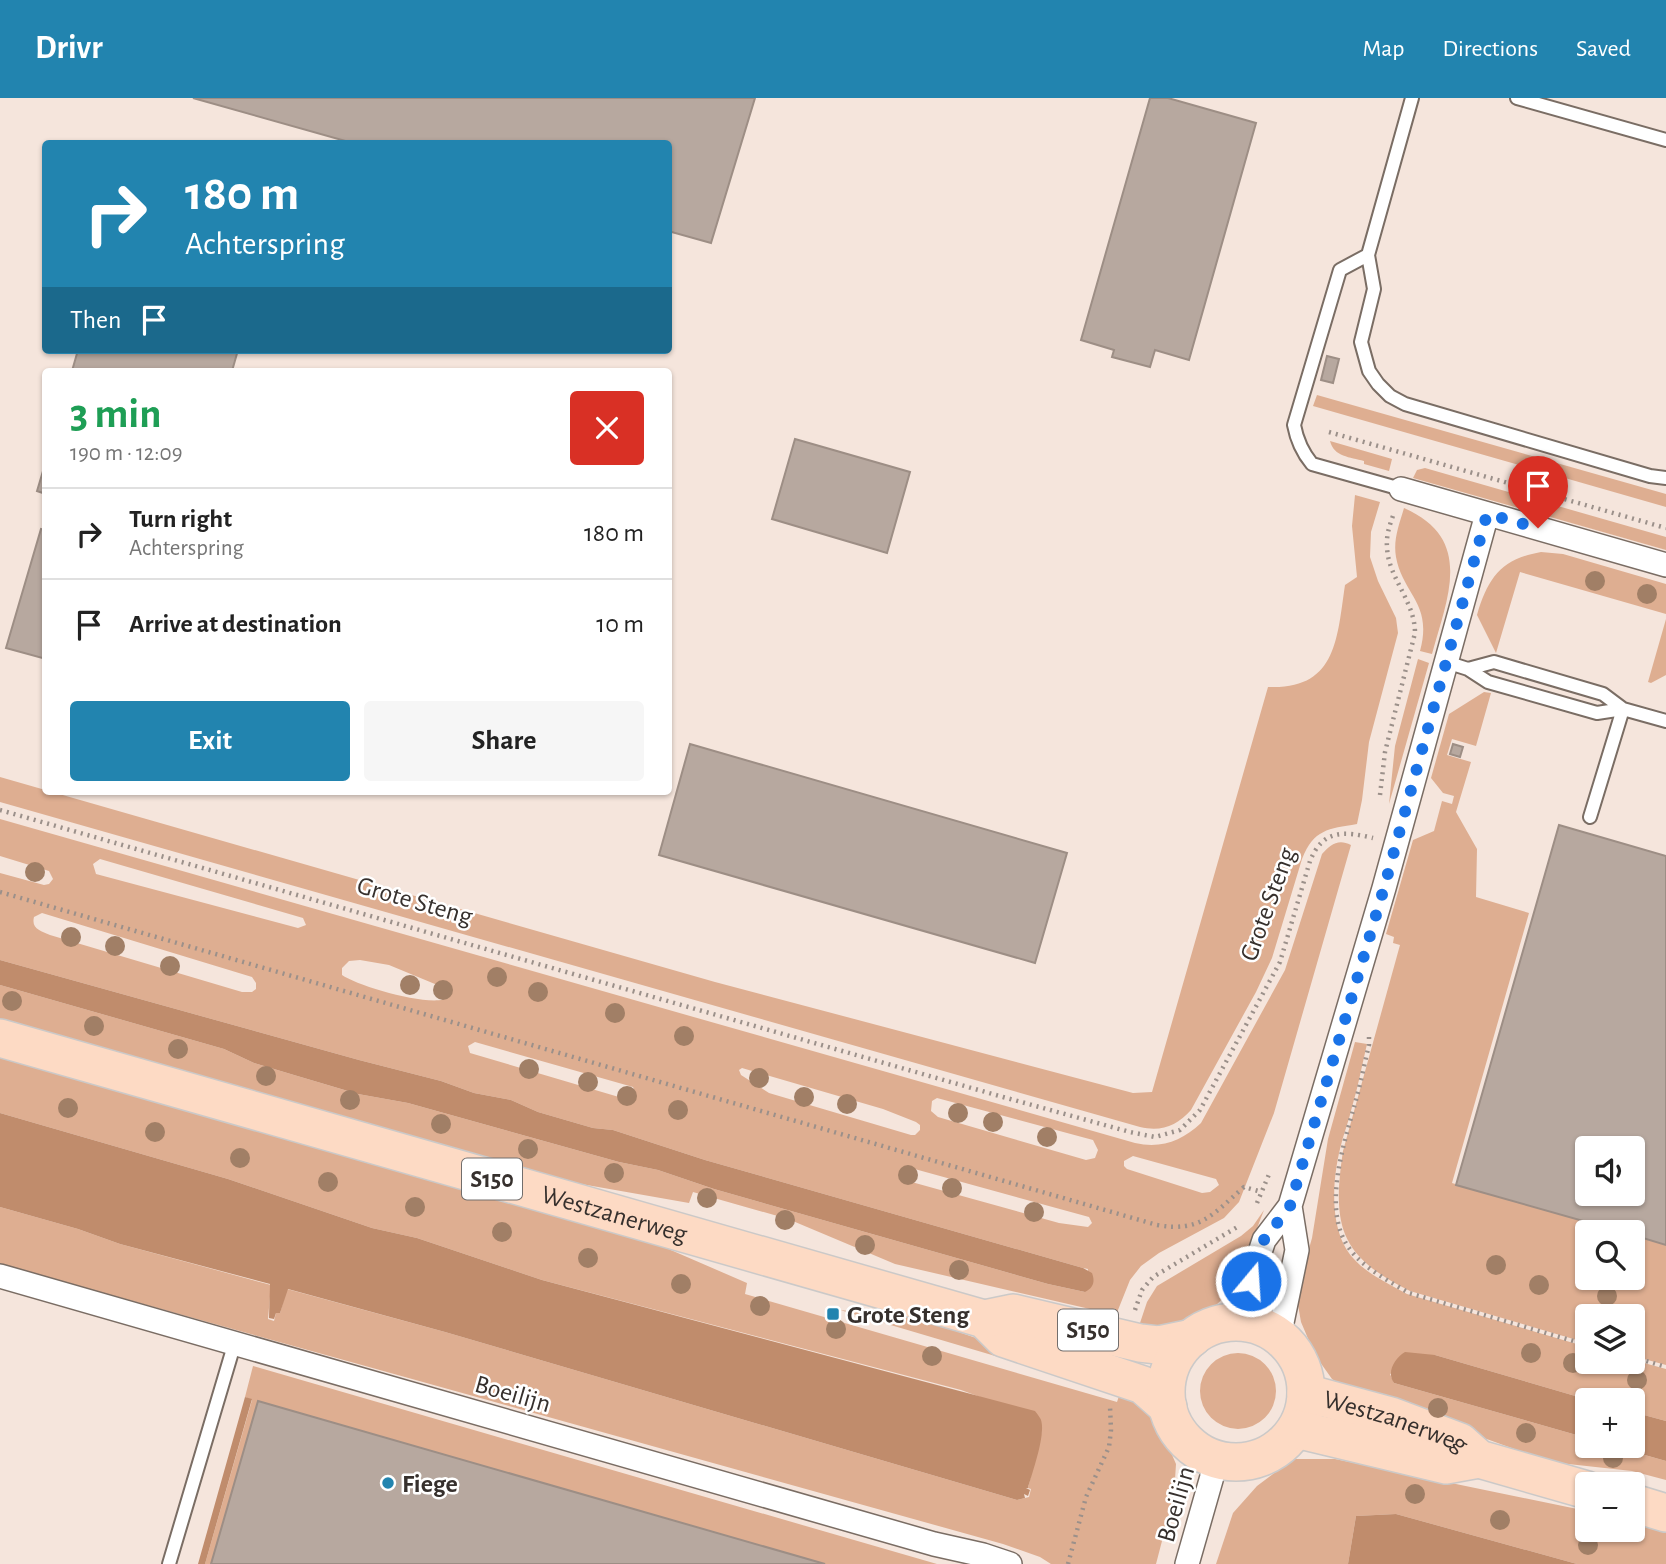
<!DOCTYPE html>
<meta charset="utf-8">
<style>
:root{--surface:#fff;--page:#f6f6f6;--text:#222;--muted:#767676;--line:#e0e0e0;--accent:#2284af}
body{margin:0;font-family:"Alegreya Sans",sans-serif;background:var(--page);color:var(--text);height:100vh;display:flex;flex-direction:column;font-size:26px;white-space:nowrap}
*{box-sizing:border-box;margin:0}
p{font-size:23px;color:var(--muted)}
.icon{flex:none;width:38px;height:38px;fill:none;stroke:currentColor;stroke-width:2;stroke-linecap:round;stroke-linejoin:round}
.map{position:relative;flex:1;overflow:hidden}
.sheet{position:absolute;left:42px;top:270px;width:630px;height:427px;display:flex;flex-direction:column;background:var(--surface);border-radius:7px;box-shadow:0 2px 5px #0004}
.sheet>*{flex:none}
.banner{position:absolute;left:42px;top:42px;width:630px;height:214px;border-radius:7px;box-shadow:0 2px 5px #0004;background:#2284af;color:#fff;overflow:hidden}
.fabs{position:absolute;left:1575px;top:1038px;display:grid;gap:14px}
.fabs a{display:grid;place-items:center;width:70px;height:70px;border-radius:7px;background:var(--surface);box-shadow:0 2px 5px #0004;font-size:35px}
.pin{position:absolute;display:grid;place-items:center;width:60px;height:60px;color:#fff;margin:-72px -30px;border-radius:50% 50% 50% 0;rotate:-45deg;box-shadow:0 0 7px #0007}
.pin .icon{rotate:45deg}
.me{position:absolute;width:77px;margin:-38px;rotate:18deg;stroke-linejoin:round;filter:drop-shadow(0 0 5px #0008)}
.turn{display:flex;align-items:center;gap:24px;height:147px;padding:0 28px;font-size:32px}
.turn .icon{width:91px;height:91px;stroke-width:2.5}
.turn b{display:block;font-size:49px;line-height:60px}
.then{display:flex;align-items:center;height:66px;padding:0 28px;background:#0003;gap:14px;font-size:26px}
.round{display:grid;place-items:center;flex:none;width:74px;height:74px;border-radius:7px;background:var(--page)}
.overview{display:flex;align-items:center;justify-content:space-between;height:119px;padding:0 28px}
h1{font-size:42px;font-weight:600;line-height:52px;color:#1e9e55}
.action{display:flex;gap:14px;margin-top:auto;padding:14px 28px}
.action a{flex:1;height:80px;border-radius:7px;background:var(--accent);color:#fff;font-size:28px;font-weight:600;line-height:80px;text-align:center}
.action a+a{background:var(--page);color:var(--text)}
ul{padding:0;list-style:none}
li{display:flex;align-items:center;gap:21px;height:91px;padding:0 28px;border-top:2px solid var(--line)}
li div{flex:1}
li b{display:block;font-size:26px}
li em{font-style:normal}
header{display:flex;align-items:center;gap:42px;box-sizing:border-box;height:98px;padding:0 35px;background:var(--accent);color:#fff}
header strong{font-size:33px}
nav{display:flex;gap:38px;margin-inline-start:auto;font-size:24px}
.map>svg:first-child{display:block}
.green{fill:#deae91;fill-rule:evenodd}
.water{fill:#c08c6c}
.building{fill:#b7a89f;stroke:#9d8e85;stroke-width:2;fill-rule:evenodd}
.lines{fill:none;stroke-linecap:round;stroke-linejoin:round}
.lane-casing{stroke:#7a6d64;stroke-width:16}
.street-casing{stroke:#7a6d64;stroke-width:26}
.primary-casing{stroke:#cbc9c8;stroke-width:40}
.path{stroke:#9b908a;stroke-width:4.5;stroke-dasharray:2 5;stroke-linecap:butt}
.lane{stroke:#fff;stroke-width:12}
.street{stroke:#fff;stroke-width:23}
.primary{stroke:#fddac4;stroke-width:37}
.tree{fill:#a17f66}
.route{stroke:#1a73e8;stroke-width:12;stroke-dasharray:0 21.6}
.poi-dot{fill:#2284af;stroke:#fff;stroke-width:2.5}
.labels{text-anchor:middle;stroke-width:5;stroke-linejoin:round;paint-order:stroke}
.shield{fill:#fff;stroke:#726e6c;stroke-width:2}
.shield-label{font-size:24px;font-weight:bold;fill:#36302d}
.street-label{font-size:26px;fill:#36302d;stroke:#fff}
.poi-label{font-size:26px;font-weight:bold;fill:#36302d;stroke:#fff;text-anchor:start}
</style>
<header>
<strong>Drivr</strong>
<nav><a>Map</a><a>Directions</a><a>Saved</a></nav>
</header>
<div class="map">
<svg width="1666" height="1466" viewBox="0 0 1666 1466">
<rect width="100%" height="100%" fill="#f5e5dc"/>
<path class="green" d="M1317,297L1666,396V409L1313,308Z
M1330,343L1392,361L1389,373L1364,366V363C1350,359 1334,359 1330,343Z
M1425,370L1666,439V452L1413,380L1417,372Z
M1355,397L1380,404L1371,434L1370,459L1378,483L1396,520L1398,535L1369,644L1362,702L1357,726C1328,731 1314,731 1302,761L1272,860L1256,894L1191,1012C1177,1028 1161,1034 1140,1029L0,704V679L715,884L1133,995L1152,994L1268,589C1337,592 1337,540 1345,487L1357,479L1352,428Z
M1404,410C1475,441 1447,500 1432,556L1420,553C1433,505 1403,497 1396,459C1393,442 1399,427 1404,410Z
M1541,454L1563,456L1666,486V516L1520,474L1496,555L1477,517C1488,480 1501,461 1541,454Z
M1666,521V577L1651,585L1648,584Z
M1418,561L1429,565L1389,706L1395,648Z
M1484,594L1491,595L1476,648L1452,641L1447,657L1471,664L1456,714L1477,751L1476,799L1529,815L1452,1085L1622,1134H1587V1180H1633V1137L1666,1147V1267L1633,1258V1218H1587V1245L1410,1193C1339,1158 1332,1127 1343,1053L1400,847L1393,845L1394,839L1386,836L1413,742L1434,733L1442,703L1452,706L1454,698L1443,695L1431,680L1449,616Z
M0,721L1135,1045C1161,1051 1182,1043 1201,1025L1285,872L1322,756C1330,747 1338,740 1351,747L1274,1015L1239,1104L1224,1120L1159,1155L1141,1168L1130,1182L1116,1217L895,1166L788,1121L693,1094L689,1105L564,1083L0,922V887L224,951L254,965L294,977L358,996L408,1005L619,1064L658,1072L714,1091L1048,1186L1085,1194L1088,1171L1083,1170L705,1062L613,1032L593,1030L538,1014L511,1002L474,995L441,983L359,962L0,862V775L44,787L49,786L53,781L49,773L0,758ZM100,761L303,820L306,827L298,830L96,776L93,766ZM42,815L252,879L256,885V891L252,894H242L50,837C41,833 31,831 34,819ZM360,862L389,867L447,891L449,899C435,911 357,888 342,877V870L349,863ZM475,944L633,989L636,996L629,1002L470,955L468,948ZM742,970L883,1011L916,1024L920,1027V1032L915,1037H911L769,995L741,977L739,972ZM937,1000L1093,1042L1098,1052L1095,1060L1086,1062L938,1019L931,1013L932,1003ZM1133,1058L1216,1081L1219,1087L1210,1094L1202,1095L1127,1071L1124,1068V1063ZM911,1070L1089,1119L1092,1125L1088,1129L1059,1125L908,1083L905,1081L903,1075L906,1071Z
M1355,944L1367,946C1362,967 1358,989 1352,1009C1349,1023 1343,1037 1340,1051C1332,1084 1329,1133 1353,1160C1367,1176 1389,1186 1407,1196L1587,1249V1264L1633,1262L1666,1271V1323L1633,1314V1302H1589L1435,1257L1390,1276L1394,1285L1587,1340V1348H1613L1666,1363V1382L1632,1373L1550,1364L1343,1289L1332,1281L1315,1257L1301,1224L1298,1207L1303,1172L1312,1140L1328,1041Z
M0,958L650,1143L747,1185L745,1196L1117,1304L1122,1289L1156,1320L1176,1366L1174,1397L1156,1466H1051L1040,1459L1003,1446L0,1166V1109L78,1131L120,1146L271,1187L268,1221L274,1223L276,1215H280L287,1191L445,1234L1017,1402L1029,1399L1031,1391L1028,1390L1042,1332L983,1300L961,1292L542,1182L417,1140L372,1130L228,1081L0,1015Z
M1264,1112C1244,1161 1240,1208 1181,1225C1168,1229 1152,1229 1138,1231L1147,1204L1157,1188L1241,1138L1253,1128Z
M840,1212L918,1220L1051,1266L1086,1285Z
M1200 1293a38 38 0 1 1 76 0a38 38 0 1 1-76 0Z
M253,1268L937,1466H825L258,1303L211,1466H205L252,1302L245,1299Z
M1293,1361H1335L1587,1413V1432H1633V1425L1666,1434V1466H1577L1396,1416L1356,1418L1348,1466H1216L1233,1415L1257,1388Z"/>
<path class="water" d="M0,862L359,962L441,983L474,995L511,1002L538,1014L593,1030L613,1032L705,1062L1083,1170L1092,1175C1095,1183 1094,1190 1085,1194L1048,1186L714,1091L658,1072L619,1064L408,1005L358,996L294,977L254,965L224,951L0,887Z
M0,1015L228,1081L372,1130L417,1140L542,1182L1035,1313C1036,1314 1041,1321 1041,1322C1046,1337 1032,1375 1028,1390H1026L1030,1392L1028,1398L1024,1396L1025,1400L1017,1402L445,1234L288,1191L280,1215H276L274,1221L269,1220L270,1186L120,1146L78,1131L0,1109Z
M1405,1254L1435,1257L1589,1302L1587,1340L1394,1285C1386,1274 1395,1260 1405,1254Z
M245,1299L252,1301L205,1466H198Z
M1633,1314L1666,1323V1363L1613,1348H1633Z
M1396,1416L1577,1466H1348L1356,1418Z"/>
<path class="building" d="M193,0H755L711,145L668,133V46H356Z
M1150,0H1168L1256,25L1189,262L1155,252L1150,269L1112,259L1114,252L1081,242Z
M78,252H238L232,273H72Z
M1327,258L1339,261L1333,285L1321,282Z
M795,341L910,374L887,455L772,421Z
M46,363V396L37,393Z
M41,431L46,432V561L6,550Z
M690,646L1067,755L1035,865L659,757Z
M1453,646L1463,649L1460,659L1450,656Z
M1559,727L1666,758V1147L1633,1137V1134H1622L1456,1087ZM1587,1050H1633V1096H1587Z
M258,1303L825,1466H211Z"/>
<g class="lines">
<defs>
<path id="lane" d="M1412,0L1368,157L1374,191L1361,244L1369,273L1378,286L1390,298L1405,306L1650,378L1666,380
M1517,0L1666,42
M1368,157L1340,172L1294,327C1297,343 1302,354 1312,366L1401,391
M1446,564L1468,571L1488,584L1597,615L1623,611
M1468,571L1494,564L1603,596L1623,611L1666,623
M1590,719L1623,611
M169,1466L235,1244"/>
<path id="street" d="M1401,391L1666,467
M0,1178L934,1446L983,1457L1010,1466
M1237,1224L1264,1142L1290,1108L1384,790L1487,416
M1279,1239L1297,1152L1290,1108
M1187,1466L1217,1361"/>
<g id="primary">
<path id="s1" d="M0,940L984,1221L1003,1240L1143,1287L1168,1309"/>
<path d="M984,1221L1013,1215L1140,1245L1158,1247L1192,1240"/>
<circle cx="1236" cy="1294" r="70"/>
<path id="s2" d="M1306,1295L1391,1318L1460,1344L1479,1361L1587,1392"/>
<path d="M1296,1331L1446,1367L1479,1361"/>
<path d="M1633,1405L1666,1415"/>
</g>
</defs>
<use href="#lane" class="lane-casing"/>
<use href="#street" class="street-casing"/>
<use href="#primary" class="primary-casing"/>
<path class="path" d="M1329,334L1666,430
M1380,697L1385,654L1415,535C1415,503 1388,480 1387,449C1386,437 1390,426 1394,415
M0,712L1003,999L1130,1034L1155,1039L1180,1032L1200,1012L1280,864L1310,763C1323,731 1344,733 1373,740
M0,794L1157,1127C1201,1135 1214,1115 1244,1089L1262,1094
M1369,939V947C1364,967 1360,989 1354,1009C1343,1049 1322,1113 1349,1150C1363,1170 1389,1183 1409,1195L1587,1247
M1257,1105L1270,1074
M1135,1212L1142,1192L1153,1179L1239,1128
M1633,1259L1666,1269
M1068,1466L1086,1399L1109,1349L1111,1332L1110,1308"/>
<use href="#lane" class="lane"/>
<use href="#street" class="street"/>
<use href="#primary" class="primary"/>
</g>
<g class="tree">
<circle cx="1595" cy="483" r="10"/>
<circle cx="1647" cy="496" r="10"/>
<circle cx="35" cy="774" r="10"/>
<circle cx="71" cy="839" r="10"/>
<circle cx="115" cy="848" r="10"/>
<circle cx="170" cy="868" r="10"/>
<circle cx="497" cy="879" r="10"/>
<circle cx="410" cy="887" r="10"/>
<circle cx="443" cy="892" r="10"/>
<circle cx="538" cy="894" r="10"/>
<circle cx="12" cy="903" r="10"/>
<circle cx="615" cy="915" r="10"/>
<circle cx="94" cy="928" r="10"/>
<circle cx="684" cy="938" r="10"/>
<circle cx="178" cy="951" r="10"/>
<circle cx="529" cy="971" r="10"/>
<circle cx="266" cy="978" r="10"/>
<circle cx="759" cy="980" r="10"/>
<circle cx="588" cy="984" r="10"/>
<circle cx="627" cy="998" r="10"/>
<circle cx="804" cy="999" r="10"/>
<circle cx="350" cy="1002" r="10"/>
<circle cx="847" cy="1006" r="10"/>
<circle cx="68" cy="1010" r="10"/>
<circle cx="678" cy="1012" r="10"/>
<circle cx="958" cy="1015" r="10"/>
<circle cx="993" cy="1024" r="10"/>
<circle cx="441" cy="1026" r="10"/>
<circle cx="155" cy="1034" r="10"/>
<circle cx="1047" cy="1039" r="10"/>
<circle cx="528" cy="1051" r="10"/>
<circle cx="240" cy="1060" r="10"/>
<circle cx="614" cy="1075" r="10"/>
<circle cx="908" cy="1077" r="10"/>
<circle cx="328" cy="1084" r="10"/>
<circle cx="952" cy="1090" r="10"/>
<circle cx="707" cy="1100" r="10"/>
<circle cx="415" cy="1109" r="10"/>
<circle cx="1034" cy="1114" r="10"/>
<circle cx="785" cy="1122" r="10"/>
<circle cx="502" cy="1134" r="10"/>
<circle cx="865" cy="1147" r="10"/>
<circle cx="588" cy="1160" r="10"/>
<circle cx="1496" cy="1167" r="10"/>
<circle cx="959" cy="1172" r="10"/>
<circle cx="681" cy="1186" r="10"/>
<circle cx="1539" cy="1187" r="10"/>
<circle cx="1607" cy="1198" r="10"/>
<circle cx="760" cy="1208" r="10"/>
<circle cx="836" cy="1231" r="10"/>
<circle cx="1531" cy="1255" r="10"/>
<circle cx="932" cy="1258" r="10"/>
<circle cx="1573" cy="1265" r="10"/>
<circle cx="1637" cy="1282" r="10"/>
<circle cx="1438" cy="1310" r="10"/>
<circle cx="1526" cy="1335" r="10"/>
<circle cx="1613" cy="1360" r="10"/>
<circle cx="1415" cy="1396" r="10"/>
<circle cx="1500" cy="1422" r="10"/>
<circle cx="1588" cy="1447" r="10"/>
</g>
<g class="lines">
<path class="route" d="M1251,1183L1264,1142L1290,1108L1384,790L1487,416L1538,430"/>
</g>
<g class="poi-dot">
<rect x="826" y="1209" width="14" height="14" rx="3.5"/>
<circle cx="388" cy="1385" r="7"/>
</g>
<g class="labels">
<g class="shield">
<rect x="462" y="1060.5" width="60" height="41" rx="5"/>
<rect x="1058" y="1211.5" width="60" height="41" rx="5"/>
</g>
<g class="shield-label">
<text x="492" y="1089">S150</text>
<text x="1088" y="1240">S150</text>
</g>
<g class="street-label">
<text transform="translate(415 802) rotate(16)" y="9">Grote Steng</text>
<text transform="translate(1267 806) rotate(-70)" y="9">Grote Steng</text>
<text dy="9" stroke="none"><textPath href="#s1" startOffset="639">Westzanerweg</textPath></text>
<text transform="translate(513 1295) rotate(16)" y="9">Boeilijn</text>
<text dy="9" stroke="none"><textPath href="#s2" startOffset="94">Westzanerweg</textPath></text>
<text transform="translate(1175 1406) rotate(-74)" y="9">Boeilijn</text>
</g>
<g class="poi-label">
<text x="847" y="1225">Grote Steng</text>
<text x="402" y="1394">Fiege</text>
</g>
</g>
</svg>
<div class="fabs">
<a><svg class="icon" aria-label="sound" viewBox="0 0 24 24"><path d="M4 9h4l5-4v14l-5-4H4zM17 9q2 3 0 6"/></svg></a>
<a><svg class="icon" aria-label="search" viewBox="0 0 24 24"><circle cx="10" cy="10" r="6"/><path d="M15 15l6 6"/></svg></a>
<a><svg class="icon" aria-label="layers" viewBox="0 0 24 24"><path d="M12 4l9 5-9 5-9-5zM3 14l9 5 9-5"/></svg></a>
<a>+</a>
<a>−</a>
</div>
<div class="pin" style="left:1538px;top:430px;background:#d93025"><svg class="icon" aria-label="arrive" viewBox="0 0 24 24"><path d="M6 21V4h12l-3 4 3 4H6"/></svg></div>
<svg class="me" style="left:1251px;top:1183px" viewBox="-20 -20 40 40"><circle r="17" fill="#1a73e8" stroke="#fff" stroke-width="3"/><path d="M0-11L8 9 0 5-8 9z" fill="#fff"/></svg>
<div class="banner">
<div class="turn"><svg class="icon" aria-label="right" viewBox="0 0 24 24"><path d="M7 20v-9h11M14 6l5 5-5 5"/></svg><div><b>180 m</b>Achterspring</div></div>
<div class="then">Then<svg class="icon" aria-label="arrive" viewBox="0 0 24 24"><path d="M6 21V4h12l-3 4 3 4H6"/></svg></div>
</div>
<section class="sheet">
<div class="overview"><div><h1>3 min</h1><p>190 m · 12:09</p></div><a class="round" style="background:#d93025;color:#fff"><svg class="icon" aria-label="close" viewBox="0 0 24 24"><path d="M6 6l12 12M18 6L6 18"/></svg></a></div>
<ul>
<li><svg class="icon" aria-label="right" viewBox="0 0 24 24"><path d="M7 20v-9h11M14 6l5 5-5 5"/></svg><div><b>Turn right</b><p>Achterspring</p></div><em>180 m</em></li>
<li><svg class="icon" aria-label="arrive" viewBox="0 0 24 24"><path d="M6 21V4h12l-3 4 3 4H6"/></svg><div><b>Arrive at destination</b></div><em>10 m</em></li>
</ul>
<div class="action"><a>Exit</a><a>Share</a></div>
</section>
</div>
